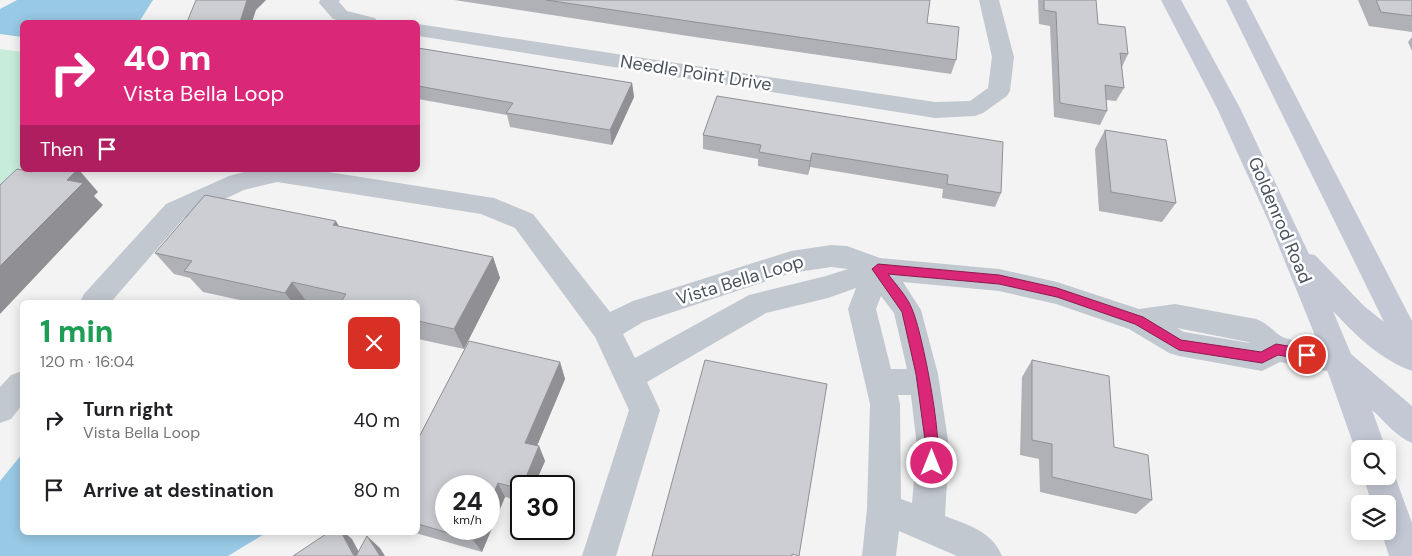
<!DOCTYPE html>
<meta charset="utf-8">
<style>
:root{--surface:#fff;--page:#f2f2f2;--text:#202124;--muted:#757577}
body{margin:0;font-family:"DM Sans",sans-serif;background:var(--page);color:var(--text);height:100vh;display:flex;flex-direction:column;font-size:19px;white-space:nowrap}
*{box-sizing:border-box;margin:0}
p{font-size:16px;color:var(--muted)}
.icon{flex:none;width:28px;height:28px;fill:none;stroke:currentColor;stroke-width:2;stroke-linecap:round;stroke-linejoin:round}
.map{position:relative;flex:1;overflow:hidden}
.panel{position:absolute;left:20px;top:300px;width:400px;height:235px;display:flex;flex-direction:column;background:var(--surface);border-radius:8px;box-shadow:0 2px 12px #0003}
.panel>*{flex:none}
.guide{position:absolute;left:20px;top:20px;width:400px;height:152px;border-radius:8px;box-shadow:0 2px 12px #0003;background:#db2777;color:#fff;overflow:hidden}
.controls{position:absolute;left:1351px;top:440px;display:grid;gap:10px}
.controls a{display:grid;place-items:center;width:45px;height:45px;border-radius:8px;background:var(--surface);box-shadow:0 2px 12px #0003;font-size:25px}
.speed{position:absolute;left:435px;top:475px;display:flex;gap:10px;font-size:25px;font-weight:700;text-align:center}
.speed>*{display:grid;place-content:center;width:65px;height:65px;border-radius:50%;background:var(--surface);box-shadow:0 2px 12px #0003;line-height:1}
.speed small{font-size:12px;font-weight:400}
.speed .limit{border:2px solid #111;border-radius:8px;background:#fff;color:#111}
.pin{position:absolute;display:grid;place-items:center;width:42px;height:42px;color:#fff;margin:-21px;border:2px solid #fff;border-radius:50%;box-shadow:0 1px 5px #0007}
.me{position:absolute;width:55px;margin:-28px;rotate:0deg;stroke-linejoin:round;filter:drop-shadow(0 0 4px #0008)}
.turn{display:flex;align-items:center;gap:18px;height:105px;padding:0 20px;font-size:22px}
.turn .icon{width:65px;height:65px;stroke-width:2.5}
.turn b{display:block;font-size:35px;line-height:42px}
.then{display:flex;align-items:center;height:48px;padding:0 20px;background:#0003;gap:10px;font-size:19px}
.round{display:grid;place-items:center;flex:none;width:52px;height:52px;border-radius:8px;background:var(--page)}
.overview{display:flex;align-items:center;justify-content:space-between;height:85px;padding:0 20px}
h1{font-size:30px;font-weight:800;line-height:38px;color:#1e9e55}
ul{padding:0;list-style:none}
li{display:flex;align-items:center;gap:15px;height:70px;padding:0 20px}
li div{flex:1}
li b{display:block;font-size:19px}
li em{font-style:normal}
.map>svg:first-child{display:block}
.green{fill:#c7ecdb}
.water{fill:#98c9e5}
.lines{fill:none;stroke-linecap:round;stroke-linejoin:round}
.street{fill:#c2c8cf;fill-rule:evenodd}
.secondary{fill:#c3c8d4;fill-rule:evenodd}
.wall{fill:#b0b1b6}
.shaded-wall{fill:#909094}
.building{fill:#cdced4;stroke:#909094}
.route{fill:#db2777;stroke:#8e194d}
.labels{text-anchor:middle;stroke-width:5;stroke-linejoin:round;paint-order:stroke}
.street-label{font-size:18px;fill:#4c535e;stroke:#fff}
</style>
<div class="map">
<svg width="1412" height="556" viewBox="0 0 1412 556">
<rect width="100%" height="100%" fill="#f4f3f3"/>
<path class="green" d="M0,49L22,52V170H60L0,199Z"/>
<path class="water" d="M17,0H153L139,22H22V37L0,34V9Z
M22,454V532L266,533L228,556H0V481Z"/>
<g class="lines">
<path class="street" d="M320,0H340L339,2L347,11L375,18L378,22H345L333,19L319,3Z
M979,0H999L1014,57L1010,91L1007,96L983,113L975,116L935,118L418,36V24L935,102L970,101L988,88L992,57Z
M251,170H316L494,198L533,214L610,312L633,301L791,251L831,245L847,246L880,258L999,269L1057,282L1139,309L1175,304L1256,319C1270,324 1276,335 1285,338C1305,345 1327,344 1347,351L1352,360L1347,369L1337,373L1280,362L1262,371L1179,356L1169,353L1129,329L1056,304L999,291L903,282L921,310L938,374L949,447L945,516C968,525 992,531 1002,556H957L899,531L896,556H862L867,509L870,404L848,309L856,288L828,298L766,313L647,382L660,410L616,556H582L629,410L595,337L515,228L481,214L277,182L244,190L184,218L111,302H80L84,294L166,204L229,176ZM831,267L848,269L826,276L749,295L635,358L623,334L643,322L791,273ZM881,296L894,313L907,369H891L876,309ZM1177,328L1248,342L1250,343L1184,332ZM898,395H911L917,447L912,503L901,499L900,404Z
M22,371V405L11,419L0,423V387L11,375Z"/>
<path class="secondary" d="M1161,0H1181L1240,108L1309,254L1315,255L1364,306L1384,322L1226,0H1246L1412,321V371C1381,360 1355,335 1333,311L1351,354L1412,406V443C1396,437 1385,421 1372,410L1386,449H1360L1359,460L1314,333L1268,220L1217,108Z
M1388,464L1391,465L1412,523V556H1389L1381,531H1388V504H1372L1363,476H1388Z"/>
</g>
<path class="wall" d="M454,0H756L927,23L956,60L951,74L688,36Z
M1038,0H1096L1098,24L1128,54L1122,67L1124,88L1116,101L1106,100L1107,111L1100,125L1054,117L1050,26L1039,24Z
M1358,0H1412V32L1369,26Z
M1412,37V51L1408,42Z
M418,48L632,83L634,97L612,145L510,127L507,115L418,99Z
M717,96L1001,193L995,207L942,198L943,189L810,167L808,175L758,166V159L703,149V135Z
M1105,130L1176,203L1162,222L1099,211L1095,149Z
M339,226L493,257L500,278L464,349L418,339V302H249L203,292L190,278L174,274L155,253Z
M1032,360L1114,447L1152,500L1136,514L1040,492L1039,459L1020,455L1022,377Z
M560,362L565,379L537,445L539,446L545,461L534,486H521V501L505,497L482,552L412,532H418V439Z"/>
<path class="shaded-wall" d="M247,0H266L256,10L252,22H240Z
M632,83L634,97L612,145L610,130Z
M812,153L810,167L808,175L810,161Z
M77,170H79L98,192L94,196L103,205L0,314V266L67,180Z
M336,221L349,243L333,225Z
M493,257L500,278L464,349L454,329Z
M292,282L307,302H292L285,293Z
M560,362L565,379L532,458L525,443Z
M539,446L545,461L534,486H522Z
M498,483L505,497L482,552L473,540L478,529H489V504Z
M341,532H344L352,539L361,556H354Z
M367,536L380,548L385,556H380Z"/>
<path class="building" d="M196,0H247L240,22H187Z
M546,0H930L927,23L959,27L956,60L688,21Z
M1044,0H1096L1098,24L1125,27L1128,54L1120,53L1124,88L1105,85L1107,111L1060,103L1056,12L1044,10Z
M1376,0H1412V16L1381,12Z
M418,48L632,83L610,130L506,113L513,103L418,86Z
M717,96L1003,142L1001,193L947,184L948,175L812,153L810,161L759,152L761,145L703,135Z
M1105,130L1166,140L1176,203L1111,192Z
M17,169L32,172L34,170H77L67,180L83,183L0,266V185Z
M205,195L336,221L333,225L493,257L454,329L418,321V302H341L346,294L292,282L285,293L184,271L192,261L155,253Z
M469,341L560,362L525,443L539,446L521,489L498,483L489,504V486H446V529H478L473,540L418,524V439Z
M705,360L827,384L799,556L792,554V556H652Z
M1032,360L1109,376L1114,447L1148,455L1152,500L1052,477V444L1032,440Z
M329,532H341L354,556H293Z
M367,536L380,556H356Z"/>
<path class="route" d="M878,264L999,275L1057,288L1143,317L1181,340L1261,352L1276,344L1307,349L1311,351L1313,355L1311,358L1307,360L1278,355L1262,363L1179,350L1135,324L1057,297L999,284L888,274C896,285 907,296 912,309C922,331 945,447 936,467L932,469L927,467L925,463L926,447L916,374L902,312L872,269Z"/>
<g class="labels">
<g class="street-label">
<text transform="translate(696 73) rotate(9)" y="6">Needle Point Drive</text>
<text transform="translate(1280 220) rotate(67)" y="6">Goldenrod Road</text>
<text transform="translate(740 280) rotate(-17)" y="6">Vista Bella Loop</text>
</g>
</g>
</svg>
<div class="controls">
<a><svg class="icon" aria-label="search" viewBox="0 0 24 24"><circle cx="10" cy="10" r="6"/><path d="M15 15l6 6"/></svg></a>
<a><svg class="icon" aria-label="layers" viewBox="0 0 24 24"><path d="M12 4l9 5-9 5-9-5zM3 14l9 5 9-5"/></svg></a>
</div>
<div class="speed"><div>24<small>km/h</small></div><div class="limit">30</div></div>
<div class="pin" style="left:1307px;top:355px;background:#d93025"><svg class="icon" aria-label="arrive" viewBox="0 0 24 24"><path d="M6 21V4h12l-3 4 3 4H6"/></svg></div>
<svg class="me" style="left:932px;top:463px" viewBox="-20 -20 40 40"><circle r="17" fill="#db2777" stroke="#fff" stroke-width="3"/><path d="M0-11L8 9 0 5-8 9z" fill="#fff"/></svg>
<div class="guide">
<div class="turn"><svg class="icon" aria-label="right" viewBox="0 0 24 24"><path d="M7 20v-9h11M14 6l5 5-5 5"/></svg><div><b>40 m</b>Vista Bella Loop</div></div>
<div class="then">Then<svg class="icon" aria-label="arrive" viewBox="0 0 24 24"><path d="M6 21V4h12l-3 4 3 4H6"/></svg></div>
</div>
<section class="panel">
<div class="overview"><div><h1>1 min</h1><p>120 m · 16:04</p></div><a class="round" style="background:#d93025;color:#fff"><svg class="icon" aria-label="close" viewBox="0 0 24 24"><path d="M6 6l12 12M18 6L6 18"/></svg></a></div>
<ul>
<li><svg class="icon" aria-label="right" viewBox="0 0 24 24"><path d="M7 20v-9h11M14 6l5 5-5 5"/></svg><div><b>Turn right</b><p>Vista Bella Loop</p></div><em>40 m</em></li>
<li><svg class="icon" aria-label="arrive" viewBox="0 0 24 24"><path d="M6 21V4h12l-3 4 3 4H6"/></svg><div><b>Arrive at destination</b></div><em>80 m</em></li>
</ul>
</section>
</div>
